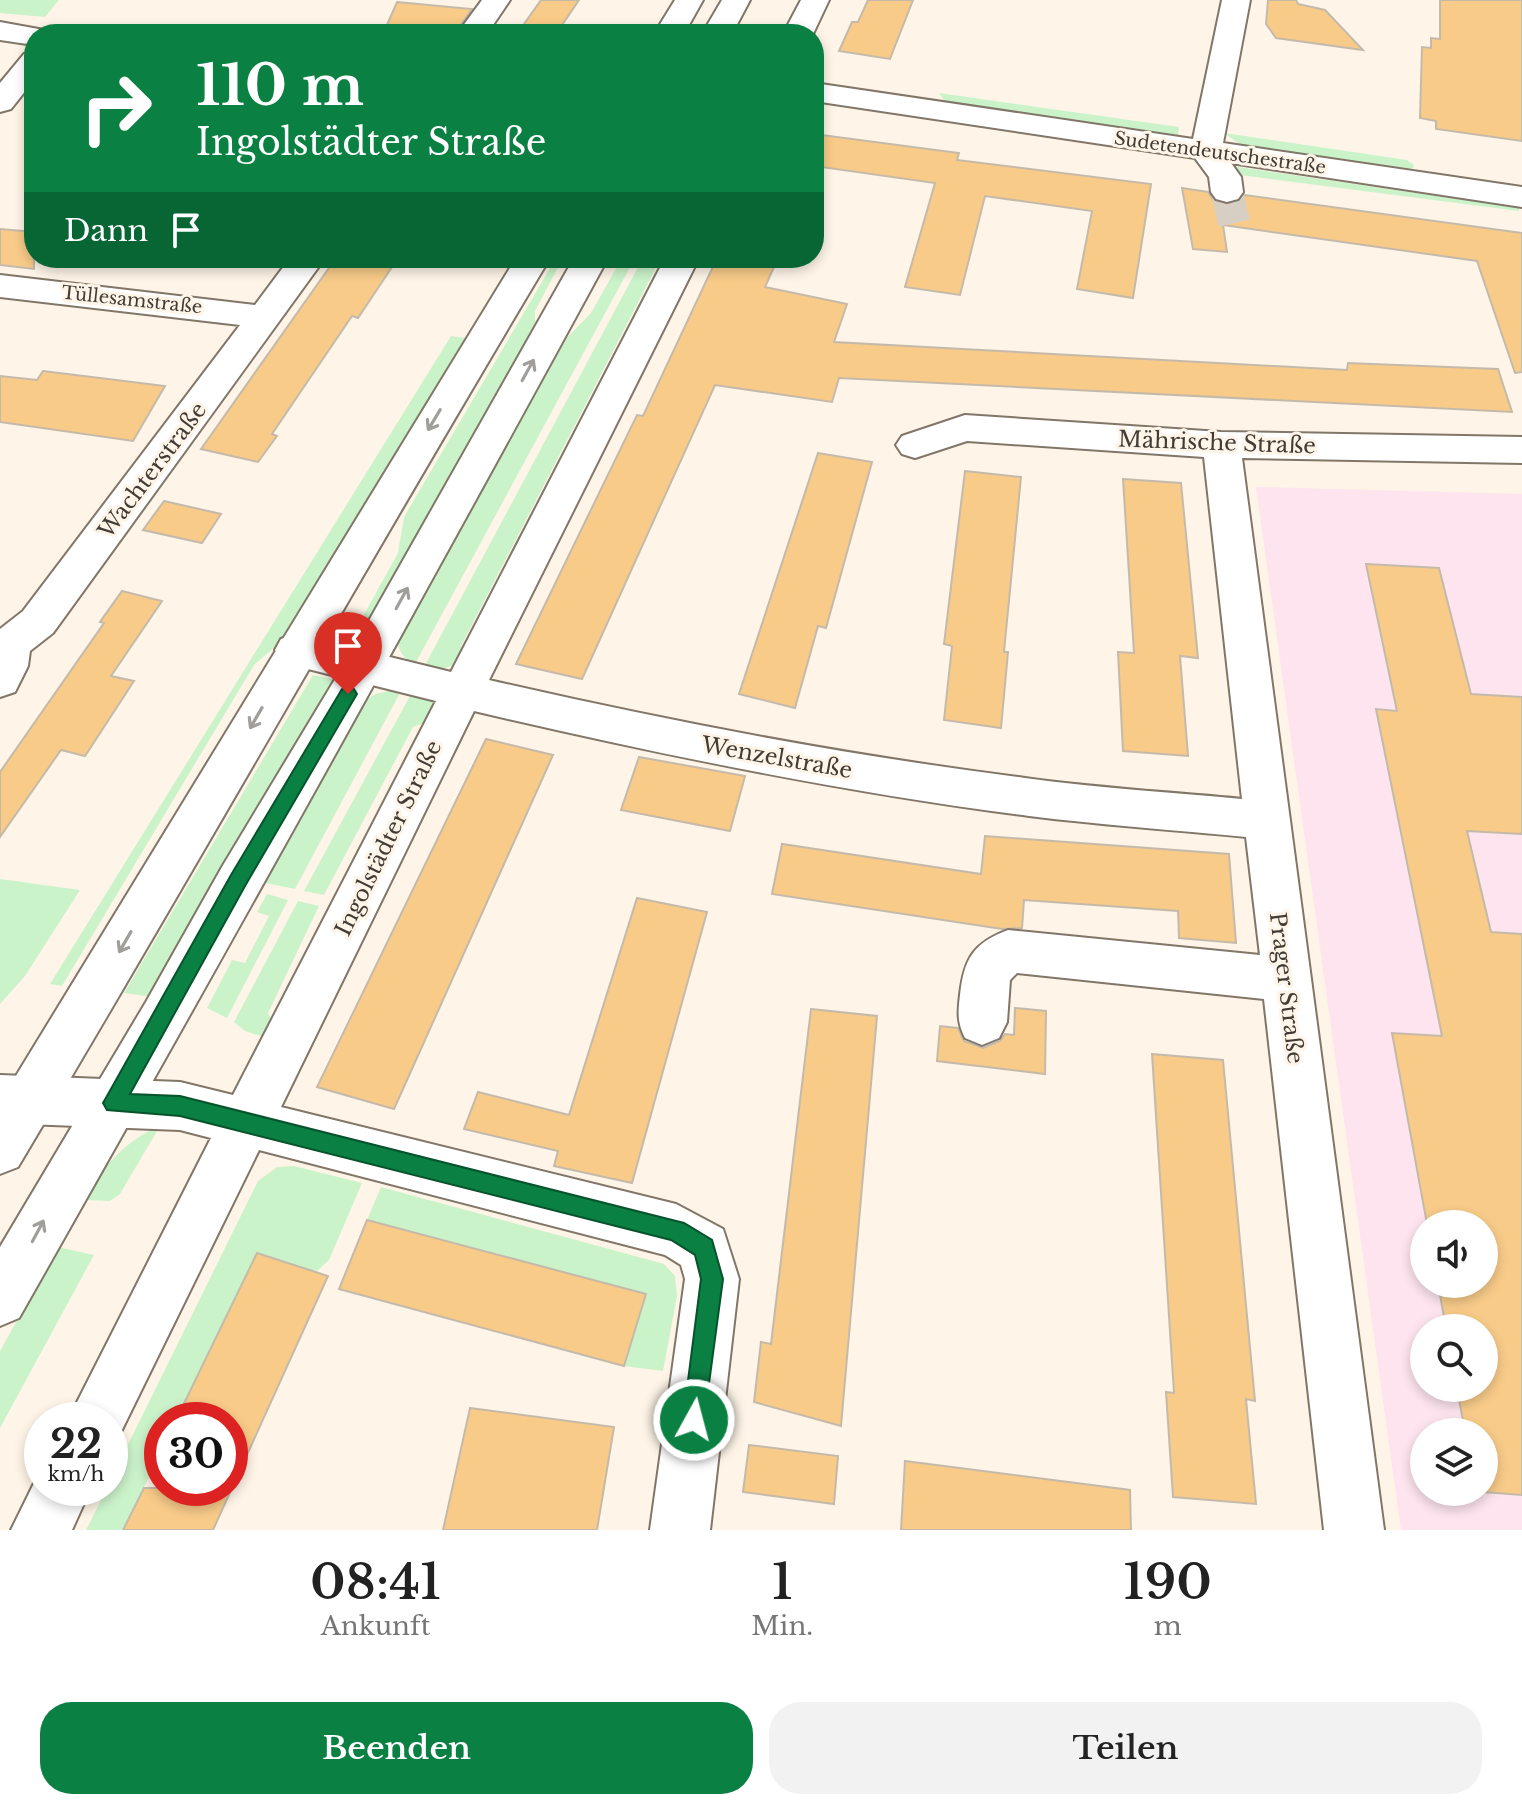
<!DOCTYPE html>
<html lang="de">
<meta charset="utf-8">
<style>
:root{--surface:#fff;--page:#f2f2f2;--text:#222;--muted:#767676;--accent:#0b8043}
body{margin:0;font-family:"Libre Baskerville",serif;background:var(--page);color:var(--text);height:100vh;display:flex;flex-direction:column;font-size:30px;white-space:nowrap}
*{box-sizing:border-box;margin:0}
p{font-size:26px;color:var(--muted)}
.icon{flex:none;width:44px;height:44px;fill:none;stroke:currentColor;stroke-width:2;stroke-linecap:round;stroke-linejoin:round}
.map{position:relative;height:1530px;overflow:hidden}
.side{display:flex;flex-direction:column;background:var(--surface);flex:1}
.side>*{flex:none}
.top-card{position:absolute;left:24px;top:24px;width:800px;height:244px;border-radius:32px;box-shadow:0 4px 12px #0003;background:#0b8043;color:#fff;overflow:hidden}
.fabs{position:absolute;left:1410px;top:1210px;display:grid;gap:16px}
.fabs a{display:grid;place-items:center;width:88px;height:88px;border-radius:50%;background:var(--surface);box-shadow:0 4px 12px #0003;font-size:40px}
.speed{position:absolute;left:24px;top:1402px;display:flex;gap:16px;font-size:40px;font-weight:700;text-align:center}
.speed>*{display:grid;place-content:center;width:104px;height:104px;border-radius:50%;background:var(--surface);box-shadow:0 4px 12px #0003;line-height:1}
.speed small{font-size:20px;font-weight:400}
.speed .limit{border:12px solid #d22;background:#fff;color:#111}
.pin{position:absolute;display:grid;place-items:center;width:68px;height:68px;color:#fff;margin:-82px -34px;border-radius:50% 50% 50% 0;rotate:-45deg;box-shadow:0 0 8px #0007}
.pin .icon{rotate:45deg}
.me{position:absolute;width:88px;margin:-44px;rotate:7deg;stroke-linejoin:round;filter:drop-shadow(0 0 6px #0008)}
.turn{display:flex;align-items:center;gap:28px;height:168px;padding:0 40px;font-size:36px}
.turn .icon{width:104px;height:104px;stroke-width:2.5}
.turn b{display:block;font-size:56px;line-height:68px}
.then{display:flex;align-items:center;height:76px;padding:0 40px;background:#0003;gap:16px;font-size:30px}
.eta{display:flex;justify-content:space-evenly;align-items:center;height:136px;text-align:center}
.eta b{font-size:48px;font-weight:600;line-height:56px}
.cta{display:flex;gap:16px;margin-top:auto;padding:16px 40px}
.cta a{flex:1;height:92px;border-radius:32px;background:var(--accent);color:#fff;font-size:32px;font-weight:600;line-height:92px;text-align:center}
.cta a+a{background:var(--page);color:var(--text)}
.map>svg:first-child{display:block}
.education{fill:#fde4ee;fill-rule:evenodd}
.green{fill:#cbf3ca}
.building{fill:#f8cb89;stroke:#c5baaa;stroke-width:2}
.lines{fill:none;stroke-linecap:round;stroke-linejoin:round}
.minor-tunnel{stroke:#d8cfc4;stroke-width:32;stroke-dasharray:32 16;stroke-linecap:butt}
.minor-casing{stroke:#817668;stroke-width:4}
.major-casing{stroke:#817668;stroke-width:4}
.minor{fill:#fff;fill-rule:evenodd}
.major{fill:#fff;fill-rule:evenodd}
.oneway{stroke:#a09e9a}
.route{fill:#0b8043;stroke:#07532c;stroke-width:2}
.labels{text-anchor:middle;stroke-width:6;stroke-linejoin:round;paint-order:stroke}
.far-street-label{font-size:18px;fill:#413c36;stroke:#fef4e7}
.street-label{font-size:22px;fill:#413c36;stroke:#fef4e7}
</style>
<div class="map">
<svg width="1522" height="1530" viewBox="0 0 1522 1530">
<rect width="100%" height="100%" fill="#fef4e7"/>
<path class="education" d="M1256,487L1522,494V1530H1401ZM1424,1224H1484V1284H1424ZM1424,1328H1484V1388H1424ZM1424,1432H1484V1492H1424Z"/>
<path class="green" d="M0,0H59L45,17L0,13Z
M939,93L1179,127L1178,135L945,102Z
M1224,133L1407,160L1414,165L1413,168L1407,169L1241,145Z
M1224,165L1519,208V211L1232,174Z
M556,258H563L535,311V332L355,646L346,647L398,553L404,517Z
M622,258H635L415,664C405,659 398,653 398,640L562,343L591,313Z
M643,258H661L461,646L464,653C453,670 443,670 424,667Z
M451,336L473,339L291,633L254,665L62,986L50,984Z
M313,675L332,679V685L153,997L124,993Z
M389,691H401L295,889L261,882L363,703L375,694Z
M411,694L435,703L429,721L413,727L324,895L304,891Z
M0,879L80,890L25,976L0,1004Z
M267,894L288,900L227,1018L207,1008L232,960L245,963L269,916L257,912Z
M298,901L319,906L268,1013L275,1026L264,1037L245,1031L234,1022Z
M160,1126L120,1194L110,1201L85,1200C104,1165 123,1142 160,1126Z
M294,1166L362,1183L329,1260L316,1272L257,1254L176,1420H162V1450L123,1530H86L107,1488H110V1481L258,1181L277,1167Z
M381,1187L664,1264L675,1276L677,1296L663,1371L624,1366L645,1294L367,1220Z
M58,1247L94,1255L0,1428V1351Z"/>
<path class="building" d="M541,0H579L556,34H517Z
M868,0H913L890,59L839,51L852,22H858Z
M1268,0H1296L1298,4L1325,10L1363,50L1276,38L1266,24Z
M1440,0H1522V141L1436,129V121L1420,118L1422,47L1431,48V38L1440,39Z
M397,2L472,9L454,34H383Z
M814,134L959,153L957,160L1151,184L1133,298L1077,289L1092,211L985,196L960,295L905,287L935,183L814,166Z
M1182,188L1208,192L1214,201L1226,205L1239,202L1245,195L1522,233V372L1515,373L1477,261L1223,225L1227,252L1193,249Z
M0,229L34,232V269L0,265Z
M336,258H398L358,318L352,316L272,434L277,436L258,462L201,449Z
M717,258H778L765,287L847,304L834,342L1347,370L1348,363L1498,369L1512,412L839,378L832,402L715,385L582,679L516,664L637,415L643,416Z
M43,371L165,386L133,441L0,422V376L37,380Z
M818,453L872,462L826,628L818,626L795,708L739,694Z
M965,471L1021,477L1004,652H1008L1001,728L944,720L952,646L944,644Z
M1123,479L1181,483L1198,658L1180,656L1188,756L1123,751L1118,652L1134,653Z
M164,501L221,514L202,543L143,530Z
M1366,564L1439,568L1471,694L1522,697V834L1467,831L1491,932L1522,934V1495L1484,1492V1432H1465L1457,1388H1484V1328H1446L1438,1284H1484V1224H1427L1392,1033L1442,1036L1376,709L1397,711Z
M122,591L162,601L111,676L134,681L85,756L61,750L0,837V772L104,623L100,622Z
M486,739L553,755L394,1109L317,1087Z
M639,757L745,776L730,831L621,810Z
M985,836L1229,854L1236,943L1179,938L1178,911L1024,900L1022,928L1002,929L772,894L782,844L981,874Z
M637,898L707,912L632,1183L554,1166L558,1151L464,1129L478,1092L569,1115Z
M1015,1008L1046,1011L1045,1074L937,1061L940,1026L958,1028L964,1041L983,1048L1000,1041L1005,1034L1014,1035Z
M811,1009L877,1016L841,1426L754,1402L761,1342L771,1344Z
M1152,1054L1223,1060L1255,1401L1246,1399L1256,1504L1173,1497L1166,1392L1174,1393Z
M367,1220L646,1294L624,1366L339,1289Z
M257,1253L328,1276L213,1530H123L144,1488H230V1420H176Z
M470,1408L614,1427L597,1530H443Z
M749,1445L838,1456L834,1504L743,1492Z
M905,1461L1130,1490L1131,1530H901Z"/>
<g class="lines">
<path class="minor-tunnel" d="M1227,192L1235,227"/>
<defs>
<path id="minor" d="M482,0H510L487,34H457Z
M801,0H829L813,34H783Z
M1222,0H1250L1223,143L1522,187V207L1231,163L1241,177L1243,192L1238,199L1227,202L1216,199L1211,192L1209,177L1195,158L814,101V83L1193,139Z
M0,22L44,30L47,34H34V45L0,40Z
M34,51V80L11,109L0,112V83L24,54Z
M290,258H325L53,633L30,651L28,666L15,692L0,697V629L23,611L240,325L0,297V275L255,305Z
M665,258H699L489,680C666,721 845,755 1025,778C1097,788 1170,792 1242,799L1204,457L967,441L915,458L902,454L896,445L902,436L965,415L1221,432L1522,437V463L1242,458L1384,1530H1324L1264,999L1017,973L1010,980L1007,1022L999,1038L982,1045L965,1038C957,1022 958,1012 960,995C964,959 973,943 1008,930L1260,955L1246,837C1174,830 1101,825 1029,816C842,792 657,754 474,711L281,1107L676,1204L723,1229L739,1279L710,1530H650L685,1279L681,1265L665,1255L259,1150L117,1440L110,1443V1420H68L211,1138L180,1130L0,1123V1075L180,1082L233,1095L436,701L296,666L281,661L275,650L281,639L296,634L451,672Z
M42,1467V1488H91L72,1530H11Z"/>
<path id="major" d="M675,0H703L684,34H654Z
M722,0H750L732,34H702Z
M516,258H550C370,559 198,865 18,1167L0,1174V1102Z
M574,258H608C415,613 218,967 19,1318L0,1326V1247L146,1002L222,867L349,656Z"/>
</defs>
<use href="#minor" class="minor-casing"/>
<use href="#major" class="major-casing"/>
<use href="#minor" class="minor"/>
<use href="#major" class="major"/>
</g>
<defs><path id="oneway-shaft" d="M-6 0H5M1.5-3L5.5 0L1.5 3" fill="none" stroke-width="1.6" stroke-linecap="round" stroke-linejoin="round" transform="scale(2)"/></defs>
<g class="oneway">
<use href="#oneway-shaft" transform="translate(528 370) rotate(-61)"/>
<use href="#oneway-shaft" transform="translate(434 420) rotate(121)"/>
<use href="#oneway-shaft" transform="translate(402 598) rotate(-61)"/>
<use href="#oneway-shaft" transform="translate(256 718) rotate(120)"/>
<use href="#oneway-shaft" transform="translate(125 942) rotate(120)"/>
<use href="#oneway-shaft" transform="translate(38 1231) rotate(-62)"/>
</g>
<path class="route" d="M348,687L354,689L357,694L354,699L245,886L130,1094L180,1096L684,1223L712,1240L723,1279L703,1428L694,1432L686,1428L683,1420L701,1279L695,1255L671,1240L180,1116L107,1110L103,1103L107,1096L231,875L342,689Z"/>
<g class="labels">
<g class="far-street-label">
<text transform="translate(1220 153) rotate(8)" y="6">Sudetendeutschestraße</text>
<text transform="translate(132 300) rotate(6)" y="6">Tüllesamstraße</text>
</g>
<g class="street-label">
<text transform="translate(1217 442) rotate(2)" y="8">Mährische Straße</text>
<text transform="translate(152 470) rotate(-53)" y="8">Wachterstraße</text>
<text transform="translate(777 757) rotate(10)" y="8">Wenzelstraße</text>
<text transform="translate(388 838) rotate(-64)" y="8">Ingolstädter Straße</text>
<text transform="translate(1287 988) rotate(83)" y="8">Prager Straße</text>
</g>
</g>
</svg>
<div class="fabs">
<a><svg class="icon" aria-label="sound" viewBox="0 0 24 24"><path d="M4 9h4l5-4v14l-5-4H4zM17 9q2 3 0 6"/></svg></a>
<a><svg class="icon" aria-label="search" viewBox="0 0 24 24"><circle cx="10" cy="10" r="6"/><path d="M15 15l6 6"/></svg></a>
<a><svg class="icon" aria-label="layers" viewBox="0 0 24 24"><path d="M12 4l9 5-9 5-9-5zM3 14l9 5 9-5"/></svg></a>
</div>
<div class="speed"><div>22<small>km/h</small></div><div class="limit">30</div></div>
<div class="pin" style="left:348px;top:694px;background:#d93025"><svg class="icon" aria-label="arrive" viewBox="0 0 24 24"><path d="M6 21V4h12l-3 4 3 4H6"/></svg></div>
<svg class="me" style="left:694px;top:1420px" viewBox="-20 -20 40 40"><circle r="17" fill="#0b8043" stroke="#fff" stroke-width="3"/><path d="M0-11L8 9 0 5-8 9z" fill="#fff"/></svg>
<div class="top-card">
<div class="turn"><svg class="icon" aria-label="right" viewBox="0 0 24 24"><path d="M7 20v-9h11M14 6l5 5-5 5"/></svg><div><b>110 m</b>Ingolstädter Straße</div></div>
<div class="then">Dann<svg class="icon" aria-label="arrive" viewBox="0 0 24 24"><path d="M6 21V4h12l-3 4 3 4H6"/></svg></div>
</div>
</div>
<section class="side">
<div class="eta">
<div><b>08:41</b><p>Ankunft</p></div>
<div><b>1</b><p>Min.</p></div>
<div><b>190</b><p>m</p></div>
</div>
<div class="cta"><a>Beenden</a><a>Teilen</a></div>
</section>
